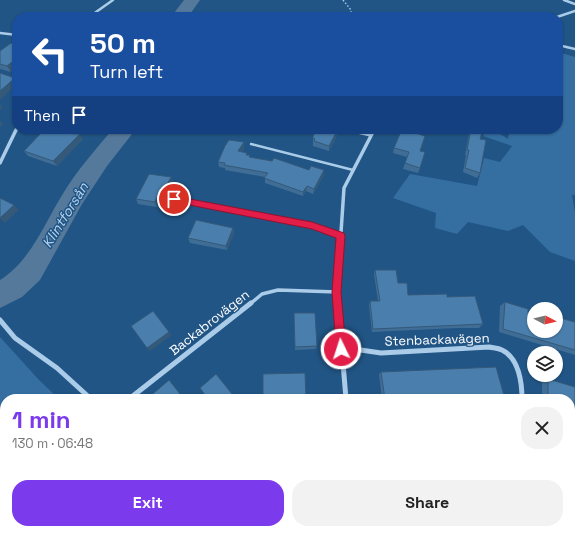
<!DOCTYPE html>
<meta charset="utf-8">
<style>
:root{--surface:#fff;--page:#f2f2f2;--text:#222;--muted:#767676;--accent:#7c3aed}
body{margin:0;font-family:"Space Grotesk",sans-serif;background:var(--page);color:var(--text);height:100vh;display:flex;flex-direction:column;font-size:15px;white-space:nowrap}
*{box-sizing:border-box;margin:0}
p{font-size:13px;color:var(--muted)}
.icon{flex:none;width:22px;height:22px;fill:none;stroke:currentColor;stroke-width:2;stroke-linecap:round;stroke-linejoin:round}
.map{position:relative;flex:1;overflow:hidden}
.sheet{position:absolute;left:0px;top:394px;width:575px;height:140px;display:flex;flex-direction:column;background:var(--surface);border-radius:16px 16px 0 0;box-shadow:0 1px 3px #0004}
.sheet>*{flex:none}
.banner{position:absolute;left:12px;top:12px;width:551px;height:122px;border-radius:16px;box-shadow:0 1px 3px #0004;background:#1a4fa0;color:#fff;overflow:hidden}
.needle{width:26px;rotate:97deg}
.buttons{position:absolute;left:527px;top:302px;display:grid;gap:8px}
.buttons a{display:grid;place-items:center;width:36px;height:36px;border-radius:50%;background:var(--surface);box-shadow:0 1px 3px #0004;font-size:20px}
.pin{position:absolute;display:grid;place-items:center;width:34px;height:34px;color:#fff;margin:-17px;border:2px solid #fff;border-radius:50%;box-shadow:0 1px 4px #0007}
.me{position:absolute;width:44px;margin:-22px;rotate:356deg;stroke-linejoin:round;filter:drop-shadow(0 0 3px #0008)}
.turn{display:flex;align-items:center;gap:14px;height:84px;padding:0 12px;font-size:18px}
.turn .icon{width:52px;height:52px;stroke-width:2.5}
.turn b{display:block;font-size:28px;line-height:34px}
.then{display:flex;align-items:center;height:38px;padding:0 12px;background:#0003;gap:8px;font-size:15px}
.round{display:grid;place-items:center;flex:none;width:42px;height:42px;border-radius:16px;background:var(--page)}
.headline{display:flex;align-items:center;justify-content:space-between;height:68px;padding:0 12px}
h1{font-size:24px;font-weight:700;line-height:30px;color:var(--accent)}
.action{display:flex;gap:8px;margin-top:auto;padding:8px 12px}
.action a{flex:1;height:46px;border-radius:16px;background:var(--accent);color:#fff;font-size:16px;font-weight:700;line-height:46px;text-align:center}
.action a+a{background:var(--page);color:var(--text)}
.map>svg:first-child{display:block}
.green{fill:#356fa2}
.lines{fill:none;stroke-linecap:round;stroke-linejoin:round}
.river{fill:#55799b;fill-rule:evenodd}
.path{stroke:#aacce9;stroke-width:1.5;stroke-dasharray:1.5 2;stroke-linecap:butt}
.service{stroke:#aacce9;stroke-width:2.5}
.minor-far2{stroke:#aacce9;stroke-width:2.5}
.minor-far1{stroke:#aacce9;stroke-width:3.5}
.minor{stroke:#aacce9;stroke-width:5}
.wall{fill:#406d95}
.shaded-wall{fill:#345979}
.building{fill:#4a7fad;stroke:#345979}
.route{fill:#e11d48;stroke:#92132f}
.labels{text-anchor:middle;stroke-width:3;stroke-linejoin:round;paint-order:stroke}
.street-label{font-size:13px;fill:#fff;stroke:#215585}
.water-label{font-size:14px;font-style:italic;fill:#b6d5f0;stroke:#215585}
</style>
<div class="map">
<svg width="575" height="534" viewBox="0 0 575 534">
<rect width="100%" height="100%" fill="#215585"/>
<path class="green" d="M558,52L575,57V195H572L575,213V261L550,252L523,225L508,231L468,222L457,234L435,228L436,213L393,198L410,174L477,186L484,158L500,162L512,146L483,136L487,130H494L508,139L509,133L527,134L516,129H558Z
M0,337L39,380L59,399H5V529H75L72,534H0Z
M83,529H158L163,534H92Z"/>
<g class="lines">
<path class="river" d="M184,0H200L188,17H171Z
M113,129H136L107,166L82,204L40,280L22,297L0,308V280C31,261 45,222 64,192C78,169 96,149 113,129Z"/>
<path class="path" d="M343,0L351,10V17"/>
<path class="service" d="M251,144L353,170"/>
<path class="minor-far2" d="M564,0L575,4
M89,17L113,0
M557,17L575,11
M0,33L17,35
M558,45L575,49
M347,129L353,131
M16,131L17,128
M373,131L374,129"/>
<path class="minor-far1" d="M349,130L371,135
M0,163L16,130
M174,199L312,225L341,236
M250,304L262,294L278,290L337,292
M338,304L337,292L344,188L374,130"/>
<path class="minor" d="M338,303L346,399
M0,320L15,338L57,368L91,399
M341,349H354L381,353L489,347C493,348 498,348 502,350C519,358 522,383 522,399
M129,399L251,303
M357,529L358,534"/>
</g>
<path class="wall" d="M0,51L11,72L0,69Z
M36,129H71L67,133L83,139L57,166L28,156L24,151L41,134L39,133Z
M298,129H340L329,151L313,146V136L315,133Z
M470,129H483L480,139V173L477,178L463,172L466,155H465Z
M244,148L242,152L247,155H250V157L324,175L313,194L306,191L303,196L265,183V177L225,170V168L219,167L218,162Z
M394,148L420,151V168L418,173L403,169L407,157L393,153Z
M171,177L173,183L164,200H161L157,207L138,204L136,199Z
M233,228L234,233L227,250L190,243L188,238Z
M375,270L398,283L408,295L447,297L483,324L479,328H457L372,332L369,305L370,301H378L374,274Z
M505,302L528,313L556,331V317L575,322V355L499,332L500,306Z
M294,317L317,346L316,349L295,350Z
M381,372L505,399H382L379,374Z
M548,379L575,387V526L570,524V399H542V381Z"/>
<path class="shaded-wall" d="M17,58V67L11,72L7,66Z
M15,78L17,80V84L0,100V91Z
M0,103L3,108L0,110Z
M0,120L3,124L0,127Z
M63,129H71L63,138L59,133Z
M338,129H340L329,151V146Z
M80,134L83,139L57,166L53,161Z
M244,142V148L239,156L238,151Z
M324,170V175L313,194L314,189Z
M171,177L173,183L164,200L162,195Z
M307,186L306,191L303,196V192Z
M159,194L161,200L157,207L155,202Z
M14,205L19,210L5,223L0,219V218Z
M233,228L234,233L227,250L226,246Z
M169,332L172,335L150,351L147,348Z
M169,380L182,396L179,399H174Z"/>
<path class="building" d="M11,43L17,45V58L7,66L0,64V51Z
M0,73L15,78L0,91Z
M37,129H63L59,133L80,134L53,161L24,151L43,131Z
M317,129H338L329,146L314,141L315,139L313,138V136Z
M402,129L425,136L420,151L425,152L420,168L405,163L409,152L394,148Z
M471,129H483L480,139L486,140L480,173L465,168L469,150H467Z
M229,140L244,142L238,151L247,153L246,155H250L249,157L272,161L274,158L309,170L311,166L324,170L314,189L307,186L303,192L264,178L268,173L224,165L225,163L218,162L225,146Z
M149,174L171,177L162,195L159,194L155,202L136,199Z
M0,198L14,205L0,218Z
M196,220L233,228L226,246L188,238Z
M375,270H396L398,283H407L408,295L447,294V297L475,296L483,324L373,329L370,301H380Z
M505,302L528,309V313L534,315V331H556V317L575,322V350L503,329Z
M153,311L169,332L147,348L131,326Z
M294,313H315L317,346L295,347Z
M496,367L505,399H385L381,372Z
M305,373L306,399H263V374Z
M216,374L236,399H208L200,388Z
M548,379L575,387V524L570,522V399H548Z
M169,380L180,394L174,399H147Z"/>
<path class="route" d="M174,196L312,222L344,233L345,236L341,292L346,349L345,353L341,354L338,353L336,349L332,292L336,238L312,229L174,202L170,199Z"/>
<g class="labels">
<g class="street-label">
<text transform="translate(209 322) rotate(-38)" y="5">Backabrovägen</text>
<text transform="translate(437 339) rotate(-2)" y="5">Stenbackavägen</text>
</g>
<g class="water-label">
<text transform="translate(65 215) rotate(-58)" y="5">Klintforsån</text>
</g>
</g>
</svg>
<div class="buttons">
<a><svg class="needle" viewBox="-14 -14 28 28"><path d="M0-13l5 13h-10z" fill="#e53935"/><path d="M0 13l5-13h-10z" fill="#767676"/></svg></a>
<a><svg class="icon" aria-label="layers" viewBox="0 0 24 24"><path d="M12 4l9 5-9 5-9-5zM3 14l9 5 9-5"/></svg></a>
</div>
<div class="pin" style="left:174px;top:199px;background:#d93025"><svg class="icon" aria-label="arrive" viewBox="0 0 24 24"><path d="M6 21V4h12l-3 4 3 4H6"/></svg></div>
<svg class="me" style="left:341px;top:349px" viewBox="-20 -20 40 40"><circle r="17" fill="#e11d48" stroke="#fff" stroke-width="3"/><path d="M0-11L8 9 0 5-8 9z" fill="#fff"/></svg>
<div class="banner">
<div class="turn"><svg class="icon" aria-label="left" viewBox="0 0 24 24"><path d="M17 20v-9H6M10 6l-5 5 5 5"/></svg><div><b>50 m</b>Turn left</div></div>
<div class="then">Then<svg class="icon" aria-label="arrive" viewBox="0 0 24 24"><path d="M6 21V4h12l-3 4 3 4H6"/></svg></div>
</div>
<section class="sheet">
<div class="headline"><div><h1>1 min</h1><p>130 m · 06:48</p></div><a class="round"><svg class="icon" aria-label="close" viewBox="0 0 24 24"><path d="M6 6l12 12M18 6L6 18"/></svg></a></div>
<div class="action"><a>Exit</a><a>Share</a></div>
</section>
</div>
